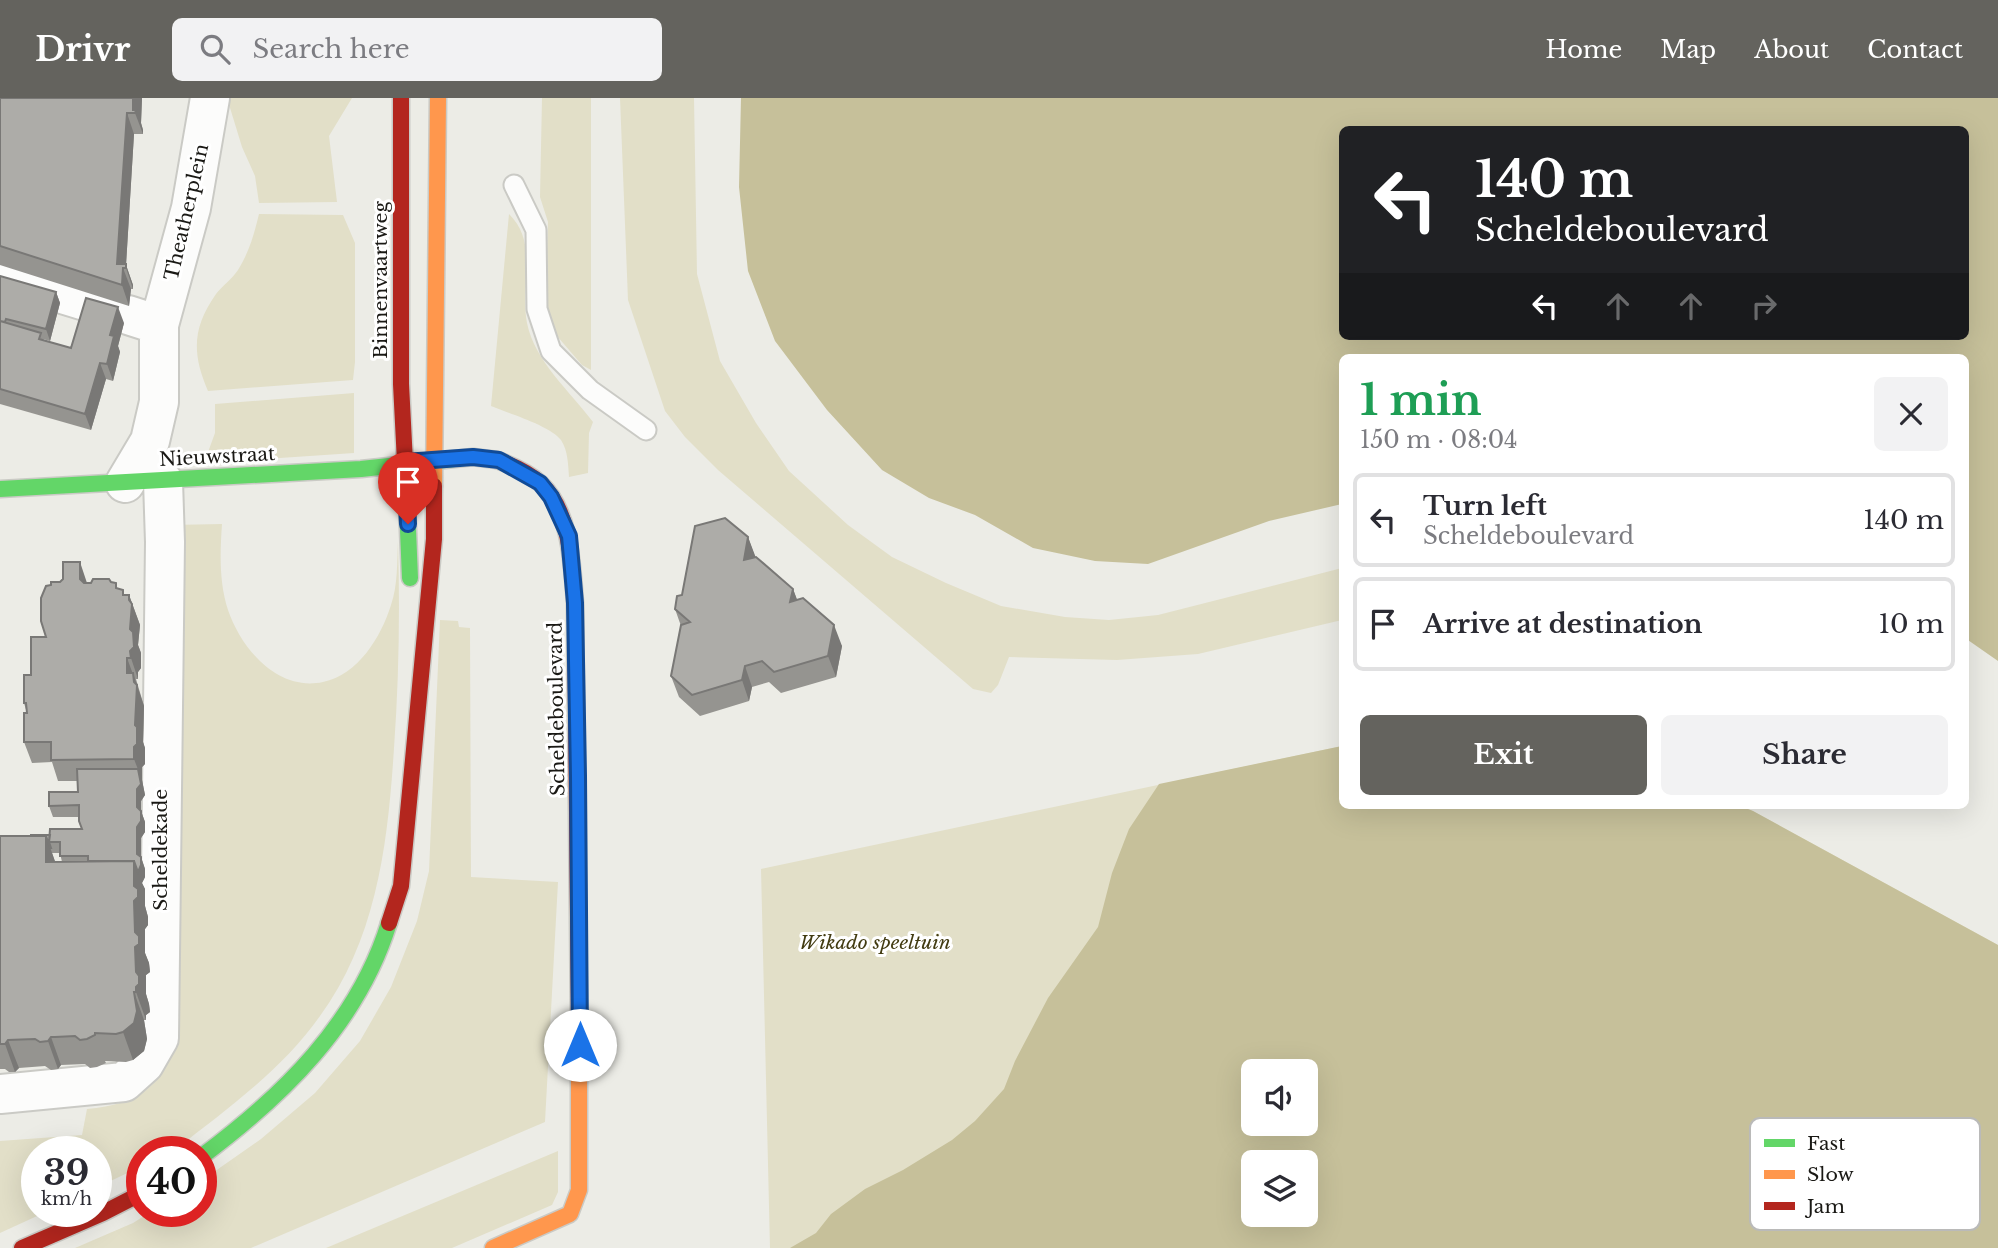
<!DOCTYPE html>
<meta charset="utf-8">
<style>
:root{--surface:#fff;--page:#f2f2f3;--text:#2b2b33;--muted:#7c7c81;--line:#e1e1e2;--accent:#64635e}
body{margin:0;font-family:"Libre Baskerville",serif;background:var(--page);color:var(--text);height:100vh;display:flex;flex-direction:column;font-size:26px;white-space:nowrap}
*{box-sizing:border-box;margin:0}
p{font-size:23px;color:var(--muted)}
.icon{flex:none;width:38px;height:38px;fill:none;stroke:currentColor;stroke-width:2;stroke-linecap:round;stroke-linejoin:round}
.map{position:relative;flex:1;overflow:hidden}
.details{position:absolute;left:1339px;top:256px;width:630px;height:455px;display:flex;flex-direction:column;background:var(--surface);border-radius:10px;box-shadow:0 7px 28px #0002}
.details>*{flex:none}
.guide{position:absolute;left:1339px;top:28px;width:630px;height:214px;border-radius:10px;box-shadow:0 7px 28px #0002;background:#202124;color:#fff;overflow:hidden}
.controls{position:absolute;left:1241px;top:961px;display:grid;gap:14px}
.controls a{display:grid;place-items:center;width:77px;height:77px;border-radius:10px;background:var(--surface);box-shadow:0 7px 28px #0002;font-size:35px}
.speed{position:absolute;left:21px;top:1038px;display:flex;gap:14px;font-size:35px;font-weight:700;text-align:center}
.speed>*{display:grid;place-content:center;width:91px;height:91px;border-radius:50%;background:var(--surface);box-shadow:0 7px 28px #0002;line-height:1}
.speed small{font-size:18px;font-weight:400}
.speed .limit{border:10px solid #d22;background:#fff;color:#111}
.pin{position:absolute;display:grid;place-items:center;width:60px;height:60px;color:#fff;margin:-72px -30px;border-radius:50% 50% 50% 0;rotate:-45deg;box-shadow:0 0 7px #0007}
.pin .icon{rotate:45deg}
.me{position:absolute;width:77px;margin:-38px;rotate:0deg;stroke-linejoin:round;filter:drop-shadow(0 0 5px #0008)}
.turn{display:flex;align-items:center;gap:24px;height:147px;padding:0 21px;font-size:32px}
.turn .icon{width:91px;height:91px;stroke-width:2.5}
.turn b{display:block;font-size:49px;line-height:60px}
.lanes{display:flex;align-items:center;height:66px;padding:0 21px;background:#0003;justify-content:center;gap:35px;direction:ltr}
.lanes .off{opacity:.35}
.round{display:grid;place-items:center;flex:none;width:74px;height:74px;border-radius:10px;background:var(--page)}
.head{display:flex;align-items:center;justify-content:space-between;height:119px;padding:0 21px}
h1{font-size:42px;font-weight:800;line-height:52px;color:#1e9e55}
.action{display:flex;gap:14px;margin-top:auto;padding:14px 21px}
.action a{flex:1;height:80px;border-radius:10px;background:var(--accent);color:#fff;font-size:28px;font-weight:800;line-height:80px;text-align:center}
.action a+a{background:var(--page);color:var(--text)}
ul{padding:0;list-style:none}
li{display:flex;align-items:center;gap:21px;height:94px;margin:0 14px 10px;padding:0 7px;border:4px solid var(--line);border-radius:10px}
li div{flex:1}
li b{display:block;font-size:26px}
li em{font-style:normal}
header{display:flex;align-items:center;gap:42px;box-sizing:border-box;height:98px;padding:0 35px;background:var(--accent);color:#fff}
header strong{font-size:33px}
nav{display:flex;gap:38px;margin-inline-start:auto;font-size:24px}
.search{width:490px;height:63px;background:var(--page);display:flex;align-items:center;gap:18px;box-sizing:border-box;padding:0 24px;border-radius:10px;color:var(--muted);font-size:26px}
.map>svg:first-child{display:block}
.green{fill:#e2dfc8;fill-rule:evenodd}
.water{fill:#c6c09a;fill-rule:evenodd}
.lines{fill:none;stroke-linecap:round;stroke-linejoin:round}
.lane-casing{stroke:#cacac5;stroke-width:23}
.street-casing{stroke:#cacac5;stroke-width:42}
.fast-casing{stroke:#cacac5;stroke-width:19}
.slow-casing{stroke:#cacac5;stroke-width:19}
.jam-casing{stroke:#cacac5;stroke-width:19}
.lane{stroke:#fcfcfb;stroke-width:19}
.street{stroke:#fcfcfb;stroke-width:38}
.fast{stroke:#63d668;stroke-width:16}
.slow{stroke:#ff974d;stroke-width:16}
.jam{stroke:#b3261e;stroke-width:16}
.wall{fill:#959490;fill-rule:evenodd}
.shaded-wall{fill:#797876}
.building{fill:#adaca8;stroke:#797876;stroke-width:2}
.route-casing{stroke:#114b97;stroke-width:18}
.route{stroke:#1a73e8;stroke-width:12}
.labels{text-anchor:middle;stroke-width:6;stroke-linejoin:round;paint-order:stroke}
.street-label{font-size:19px;fill:#1a1915;stroke:#fff}
.park-label{font-size:19px;font-style:italic;fill:#423b11;stroke:#fff}
.key{fill:#fff;stroke:#babab9;stroke-width:2}
.key-label{font-size:19px;fill:#1a1915}
</style>
<header>
<strong>Drivr</strong>
<div class="search"><svg class="icon" aria-label="search" viewBox="0 0 24 24"><circle cx="10" cy="10" r="6"/><path d="M15 15l6 6"/></svg>Search here</div>
<nav><a>Home</a><a>Map</a><a>About</a><a>Contact</a></nav>
</header>
<div class="map">
<svg width="1998" height="1150" viewBox="0 0 1998 1150">
<rect width="100%" height="100%" fill="#ecece6"/>
<path class="green" d="M227,0H352L329,38L337,104L259,105L255,78L242,49Z
M542,0H591V272L582,267L557,238L545,204L548,124L540,99Z
M620,0H694L697,176L720,263L756,325L789,373L848,427L892,459L946,485L1001,508L1065,519L1109,522L1158,517L1342,470V522L1198,556L1117,562L1009,559L998,587L991,595L973,591L718,372L685,339L665,313L628,202Z
M259,116L343,117L355,145V264L353,282L208,293C192,256 192,230 216,196C222,188 232,181 238,172C249,154 254,137 259,116Z
M509,116C539,145 520,188 527,225C535,264 570,293 593,324L589,335L588,375L569,379C568,366 568,353 561,342C551,328 508,315 491,308Z
M354,295V355L204,365L215,335V306Z
M222,426C220,455 219,484 228,512C241,550 277,594 323,584C358,577 381,539 391,507C398,487 397,463 398,443C400,512 399,581 394,650C388,744 377,840 320,918C282,972 227,1011 176,1051L171,1053L142,1054V1068L96,1090V1054H37V1113H48L0,1135V1043L82,1037L87,1011C140,1006 163,988 179,938L171,427Z
M440,522L458,523L459,529L470,530L471,779L558,784L545,1024L251,1150H75L133,1125L152,1113H201V1083L261,1041L315,995L360,943L391,889L417,823L429,773Z
M1342,648V707H1738L1753,713L1998,847V1150H770L761,771ZM1253,973H1306V1026H1253ZM1253,1064H1306V1116H1253Z
M558,1053V1094L552,1107L452,1150H326Z"/>
<path class="water" d="M741,0H1998V563L1965,540V259H1342V406L1269,423L1148,466L1095,463L1033,450L975,417L929,400L882,372L827,312L775,243L748,173L739,89ZM1342,32H1965V238H1342Z
M1342,648V707H1738L1753,713L1998,847V1150H790L816,1135L831,1116L865,1091L903,1072L952,1042L975,1023L1004,991L1015,963L1048,900L1098,829L1112,775L1129,731L1159,686ZM1253,973H1306V1026H1253ZM1253,1064H1306V1116H1253Z"/>
<g class="lines">
<defs>
<path id="lane" d="M514,87L536,132L537,211L551,253L590,292L646,332"/>
<path id="street" d="M0,177L108,210
M159,227L191,110L210,0
M125,385L150,343L159,304V227L128,217
M0,996L124,984L144,966L159,940L165,444L163,383"/>
<path id="fast" d="M406,384L410,480
M0,391L361,371L473,359L497,362
M201,1059C283,998 358,925 389,825"/>
<path id="slow" d="M434,388L438,0
M493,1150L570,1116L579,1092V923"/>
<path id="jam" d="M401,0V286L406,384
M497,362C511,367 530,376 541,386C571,414 572,467 575,505L579,923
M389,825L401,788L434,441V388
M22,1150L103,1115L142,1095"/>
</defs>
<use href="#lane" class="lane-casing"/>
<use href="#street" class="street-casing"/>
<use href="#fast" class="fast-casing"/>
<use href="#slow" class="slow-casing"/>
<use href="#jam" class="jam-casing"/>
<use href="#lane" class="lane"/>
<use href="#street" class="street"/>
<use href="#fast" class="fast"/>
<use href="#slow" class="slow"/>
<use href="#jam" class="jam"/>
</g>
<path class="wall" d="M0,0H142L141,25L143,32V36H134L126,167L133,187V191H131L129,208L0,167Z
M0,178L56,194L60,205L50,243L43,241L44,242L71,250L124,225L118,248L120,254L113,283L106,281L91,332L0,306Z
M748,439L755,459L793,491L797,502L842,548L836,579L781,595L769,584L752,589L749,603L700,618L679,599L671,578L681,528L675,511L682,497Z
M111,484L125,497H129L140,527L138,547L141,555V570L138,574V581H136L144,608L143,644L145,650V666L142,669V682L145,697L141,703V713L145,724V734L141,740V759L145,771V779L142,785L145,791V808L148,819V827L145,831V855L149,865L150,874L146,877V896L149,906L150,914L146,917V922H144L147,941L144,953L133,962L126,964L105,963L106,965L97,969L90,970L85,966L61,967L58,971L51,972L45,968L19,970L15,974H9L5,971H0V738L50,737L82,731L79,719H53L49,708L78,694V683H58L52,664L32,665L24,644L27,615L24,605L31,577L46,539L87,485ZM52,755H60L62,764H55Z"/>
<path class="shaded-wall" d="M133,0H142L141,25L143,32V36L135,15L133,12Z
M127,15L134,36L126,167L133,187V191L126,170H123L131,191L129,208L122,187L117,166Z
M56,194L60,205L50,243L46,231Z
M118,209L124,225L118,248L120,254L113,283L107,266L110,237Z
M100,265L106,281L91,332L85,316Z
M748,439L756,460L744,462Z
M80,464L87,485V501L80,481Z
M793,491L801,512L790,504Z
M129,497L140,527L138,547L141,555V570L138,574V581L131,560Z
M834,527L842,548L836,579L828,558Z
M127,560L134,579L133,575L144,608L143,644L145,650V666L142,669V682L134,661L135,627L127,575Z
M745,568L752,589L749,603L742,582Z
M138,671L142,682L145,697L141,703V720L137,709Z
M141,713L145,724V734L141,740V767L137,756V729Z
M46,738L56,766L46,764Z
M141,759L145,771V779L142,785L145,791V808L148,819V827L145,831V855L149,865L150,874L146,877V896L149,906L150,914L146,917V922L136,894L134,763Z
M134,894L144,922L147,941L144,953L133,962L123,934Z
M51,939L61,967L58,971L48,943Z
M8,942L19,970L15,974L5,946Z"/>
<path class="building" d="M0,0H133V12H136L135,15H127L117,166H126V170H123L122,187L0,148Z
M0,178L56,194L46,231L6,221L5,224L0,223Z
M86,200L118,209L110,237L114,238L107,266L100,265L85,316L0,291V223L41,235L39,241L71,250Z
M725,420L748,439L744,462L756,459L793,491L790,504L803,500L834,527L828,558L774,574L762,563L745,568L742,582L692,597L671,578L681,527L690,524L675,511L677,498L682,497L695,428Z
M63,464H80V481L84,485H91L93,481H109L111,484L116,485V490L123,492V497H129V502L132,506L130,531L133,534L134,549L130,553L131,560H127V575H133L134,584L137,587L135,627L137,629V646L134,649V661L51,662V644H24V615H27L26,605H24V577H31V539H46L41,523V500L46,488L51,487V484H60L63,481Z
M77,671H138L141,686L137,691V709L141,713V723L137,729V756L141,759V767L138,774L134,763H88V758H60V744H49L50,731H82L79,723V707L49,708V694H78Z
M30,737H50L49,744L51,750H50L46,738Z
M0,738H46V764L134,763V788L138,791V799L134,803L135,834L139,838V846L135,849L136,874L139,878V886L136,889V894H134L137,913L134,925L123,934L116,936L95,935V937L87,941L80,942L75,938L55,939H51L48,943L40,944L35,941L8,942L5,946H0Z"/>
<g class="lines">
<defs>
<path id="route" d="M408,426L405,364L473,359L499,362L540,385L551,399L569,438L575,505L578,678L580,947"/>
</defs>
<use href="#route" class="route-casing"/>
<use href="#route" class="route"/>
</g>
<g class="labels">
<g class="street-label">
<text transform="translate(186 114) rotate(-77)" y="7">Theatherplein</text>
<text transform="translate(380 182) rotate(-90)" y="7">Binnenvaartweg</text>
<text transform="translate(217 358) rotate(-3)" y="7">Nieuwstraat</text>
<text transform="translate(556 611) rotate(-91)" y="7">Scheldeboulevard</text>
<text transform="translate(160 752) rotate(-90)" y="7">Scheldekade</text>
</g>
<g class="park-label">
<text x="875" y="851">Wikado speeltuin</text>
</g>
</g>
<rect x="1750" y="1020" width="230" height="112" rx="10" class="key"/>
<rect x="1764" y="1041" width="31" height="8" fill="#63d668"/>
<rect x="1764" y="1072" width="31" height="9" fill="#ff974d"/>
<rect x="1764" y="1104" width="31" height="8" fill="#b3261e"/>
<g class="key-label">
<text x="1807" y="1052">Fast</text>
<text x="1807" y="1083">Slow</text>
<text x="1807" y="1115">Jam</text>
</g>
</svg>
<div class="controls">
<a><svg class="icon" aria-label="sound" viewBox="0 0 24 24"><path d="M4 9h4l5-4v14l-5-4H4zM17 9q2 3 0 6"/></svg></a>
<a><svg class="icon" aria-label="layers" viewBox="0 0 24 24"><path d="M12 4l9 5-9 5-9-5zM3 14l9 5 9-5"/></svg></a>
</div>
<div class="speed"><div>39<small>km/h</small></div><div class="limit">40</div></div>
<div class="pin" style="left:408px;top:426px;background:#d93025"><svg class="icon" aria-label="arrive" viewBox="0 0 24 24"><path d="M6 21V4h12l-3 4 3 4H6"/></svg></div>
<svg class="me" style="left:580px;top:947px" viewBox="-20 -20 40 40"><circle r="19" fill="#fff"/><path d="M0-13L10 11 0 6-10 11z" fill="#1a73e8"/></svg>
<div class="guide">
<div class="turn"><svg class="icon" aria-label="left" viewBox="0 0 24 24"><path d="M17 20v-9H6M10 6l-5 5 5 5"/></svg><div><b>140 m</b>Scheldeboulevard</div></div>
<div class="lanes"><svg class="icon" aria-label="left" viewBox="0 0 24 24"><path d="M17 20v-9H6M10 6l-5 5 5 5"/></svg><svg class="icon off" aria-label="ahead" viewBox="0 0 24 24"><path d="M12 20V5M6 11l6-6 6 6"/></svg><svg class="icon off" aria-label="ahead" viewBox="0 0 24 24"><path d="M12 20V5M6 11l6-6 6 6"/></svg><svg class="icon off" aria-label="right" viewBox="0 0 24 24"><path d="M7 20v-9h11M14 6l5 5-5 5"/></svg></div>
</div>
<section class="details">
<div class="head"><div><h1>1 min</h1><p>150 m · 08:04</p></div><a class="round"><svg class="icon" aria-label="close" viewBox="0 0 24 24"><path d="M6 6l12 12M18 6L6 18"/></svg></a></div>
<ul>
<li><svg class="icon" aria-label="left" viewBox="0 0 24 24"><path d="M17 20v-9H6M10 6l-5 5 5 5"/></svg><div><b>Turn left</b><p>Scheldeboulevard</p></div><em>140 m</em></li>
<li><svg class="icon" aria-label="arrive" viewBox="0 0 24 24"><path d="M6 21V4h12l-3 4 3 4H6"/></svg><div><b>Arrive at destination</b></div><em>10 m</em></li>
</ul>
<div class="action"><a>Exit</a><a>Share</a></div>
</section>
</div>
